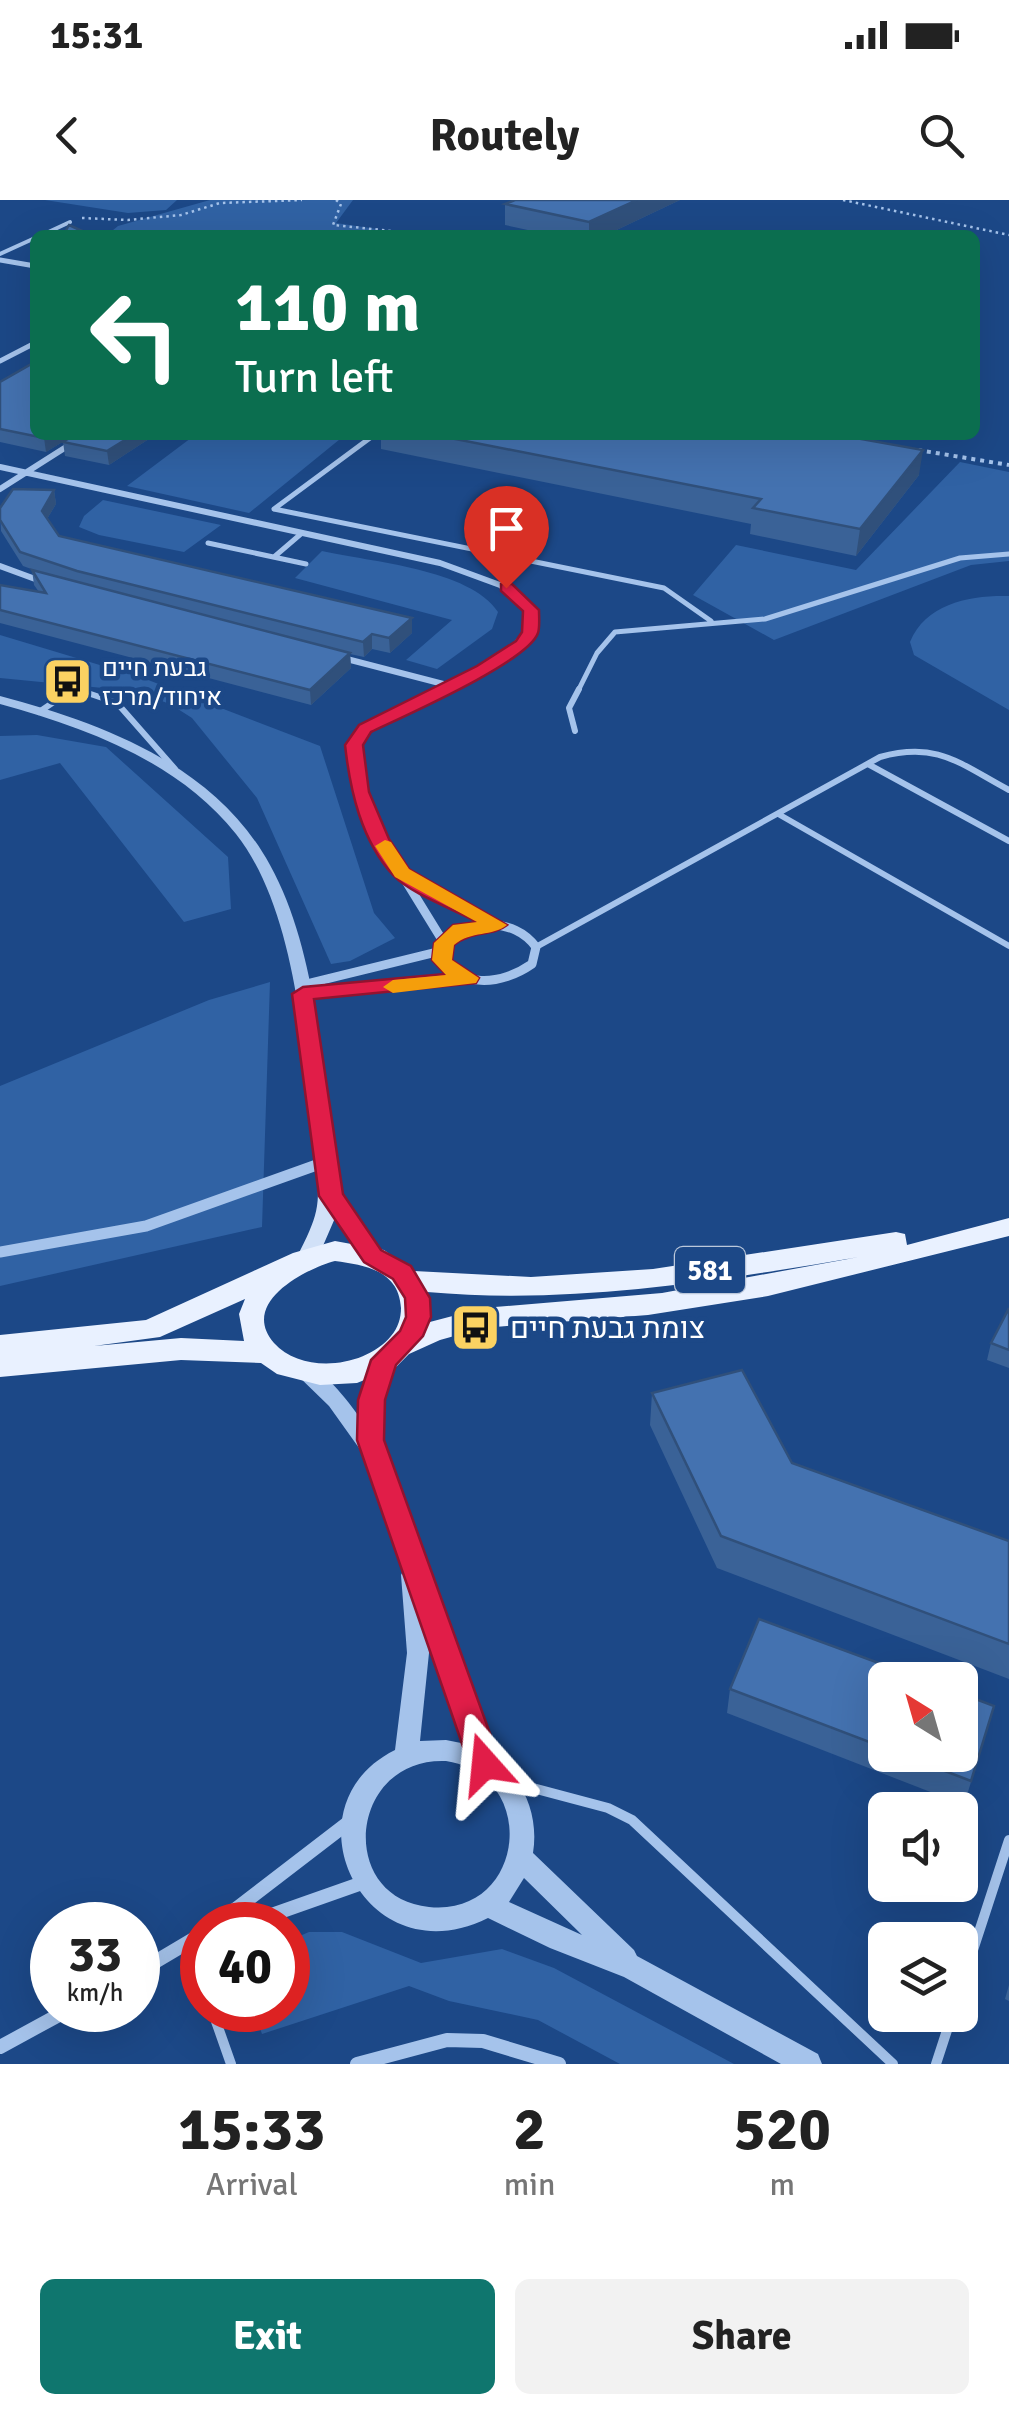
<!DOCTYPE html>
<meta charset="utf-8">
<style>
:root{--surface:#fff;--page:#f2f2f2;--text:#222;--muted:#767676;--accent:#0f766e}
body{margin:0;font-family:Signika,Heebo,sans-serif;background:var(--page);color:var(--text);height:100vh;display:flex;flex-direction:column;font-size:38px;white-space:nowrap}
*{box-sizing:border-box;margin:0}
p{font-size:32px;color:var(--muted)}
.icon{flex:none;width:55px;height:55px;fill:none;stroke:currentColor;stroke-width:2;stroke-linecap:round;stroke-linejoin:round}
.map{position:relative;height:1864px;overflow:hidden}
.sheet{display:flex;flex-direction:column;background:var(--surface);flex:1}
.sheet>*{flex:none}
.banner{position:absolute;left:30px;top:30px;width:950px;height:210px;border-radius:15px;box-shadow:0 10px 40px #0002;background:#0b6e4f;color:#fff;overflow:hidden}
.needle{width:65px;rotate:323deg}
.buttons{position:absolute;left:868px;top:1462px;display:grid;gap:20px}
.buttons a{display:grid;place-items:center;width:110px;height:110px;border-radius:15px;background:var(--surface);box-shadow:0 10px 40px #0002;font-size:50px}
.speed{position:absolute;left:30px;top:1702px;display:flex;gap:20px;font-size:50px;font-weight:700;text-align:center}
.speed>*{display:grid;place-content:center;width:130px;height:130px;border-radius:50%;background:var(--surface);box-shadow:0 10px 40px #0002;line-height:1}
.speed small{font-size:25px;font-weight:400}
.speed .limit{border:15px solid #d22;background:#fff;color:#111}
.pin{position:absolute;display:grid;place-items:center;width:85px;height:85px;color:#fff;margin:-102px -42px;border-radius:50% 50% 50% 0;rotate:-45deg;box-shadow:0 0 10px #0007}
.pin .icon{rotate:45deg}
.me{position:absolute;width:110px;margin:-55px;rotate:342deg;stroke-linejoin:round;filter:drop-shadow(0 0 8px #0008)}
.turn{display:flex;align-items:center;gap:35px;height:210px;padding:0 40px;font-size:45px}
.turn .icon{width:130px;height:130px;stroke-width:2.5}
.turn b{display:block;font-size:70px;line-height:85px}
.eta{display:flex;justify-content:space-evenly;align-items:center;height:170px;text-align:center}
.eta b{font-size:60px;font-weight:800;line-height:70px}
.primary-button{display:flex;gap:20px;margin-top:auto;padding:20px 40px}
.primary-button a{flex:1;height:115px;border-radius:15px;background:var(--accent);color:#fff;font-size:40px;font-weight:800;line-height:115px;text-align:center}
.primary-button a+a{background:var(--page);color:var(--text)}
.status{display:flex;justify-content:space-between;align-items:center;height:70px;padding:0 50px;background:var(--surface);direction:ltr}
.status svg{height:28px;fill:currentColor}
header{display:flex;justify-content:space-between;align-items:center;height:130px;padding:0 40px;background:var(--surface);font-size:45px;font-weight:800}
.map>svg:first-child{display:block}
.green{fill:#3062a4}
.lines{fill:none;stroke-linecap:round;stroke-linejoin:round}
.path-far1{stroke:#a5c3eb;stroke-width:2.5;stroke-dasharray:2.5 4;stroke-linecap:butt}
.path{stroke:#a5c3eb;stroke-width:4;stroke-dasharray:4 5;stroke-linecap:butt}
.service-far3{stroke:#a5c3eb;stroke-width:4}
.service-far2{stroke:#a5c3eb;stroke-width:5}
.service-far1{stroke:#a5c3eb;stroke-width:6}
.service{stroke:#a5c3eb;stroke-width:10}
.minor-far4{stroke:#a5c3eb;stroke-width:5}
.minor-far3{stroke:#a5c3eb;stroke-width:6}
.minor-far2{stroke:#a5c3eb;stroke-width:9}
.minor-far1{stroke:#a5c3eb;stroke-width:11}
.minor{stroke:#a5c3eb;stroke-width:14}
.tertiary{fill:#a5c3eb;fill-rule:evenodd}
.secondary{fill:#d1e1f8;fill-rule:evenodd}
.primary{fill:#e9f1ff;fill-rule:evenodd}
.wall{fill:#3a6297}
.shaded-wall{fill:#30507b}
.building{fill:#4472b0;stroke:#30507b;stroke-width:2.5}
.route{fill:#e11d48;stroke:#92132f;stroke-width:2.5}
.slow{fill:#f59e0b}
.labels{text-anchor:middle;stroke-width:9;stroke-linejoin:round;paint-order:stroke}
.far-poi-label{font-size:25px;fill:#fff;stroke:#1c4887;text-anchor:start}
.shield{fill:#1c4887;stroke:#bbc8db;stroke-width:2.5}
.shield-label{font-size:28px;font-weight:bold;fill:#fff}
.poi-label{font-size:30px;fill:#fff;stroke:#1c4887;text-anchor:start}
</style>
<div class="status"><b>15:31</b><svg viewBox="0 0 49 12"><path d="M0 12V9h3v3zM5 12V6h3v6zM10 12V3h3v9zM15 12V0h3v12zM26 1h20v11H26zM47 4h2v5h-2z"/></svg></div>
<header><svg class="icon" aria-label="back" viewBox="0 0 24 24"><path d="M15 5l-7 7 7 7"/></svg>Routely<svg class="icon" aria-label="search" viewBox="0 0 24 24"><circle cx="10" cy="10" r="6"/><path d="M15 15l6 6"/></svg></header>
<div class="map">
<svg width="1009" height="1864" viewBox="0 0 1009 1864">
<rect width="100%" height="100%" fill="#1c4887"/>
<path class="green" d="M45,0H177L166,10L128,13Z
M210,0H353L336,23L377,29L363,35H107L118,26Z
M195,235H345L249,313L127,286Z
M960,262L1009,272V361L971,365L774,440L693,395L736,345L856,370Z
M103,300L221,325L184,352L99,335L79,327L84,316Z
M322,351C371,362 470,369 498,412L492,429L437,469L406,460L452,420L295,378Z
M1009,396V510L914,455L910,442C926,403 971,395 1009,396Z
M0,435L143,478L320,546L374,713L395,738L350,761L331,764L257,598L192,518L170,504L134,491L0,478Z
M37,535L106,547L228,657L231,709L184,722L60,563L0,580V536Z
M270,782L262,1027L0,1086V886L209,800Z
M309,1732H342L421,1763L502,1749L554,1768L734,1864H620L538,1820L449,1801L409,1786L262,1834L254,1810H288V1741Z"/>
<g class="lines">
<path class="path-far1" d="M336,0L341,4L333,25L431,35
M843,0L1009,35
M82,18L128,20L181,15L220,3L302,0"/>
<path class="path" d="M840,235L853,238
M918,250L1009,265"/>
<path class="service-far3" d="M42,35L70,22
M0,54L35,38"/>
<path class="service-far2" d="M274,309L664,388L711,421
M274,309L374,235
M208,343L306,364
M274,357L302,333
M69,491L74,488L83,491
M578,491L597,453L615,432L765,419L960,358L1009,354"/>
<path class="service-far1" d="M76,489L117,503L175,569
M39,512L73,489
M575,531L569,508L579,489
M868,564L1009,641
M780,615L1009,746
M536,747L880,557C938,541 960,564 1009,590"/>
<path class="service" d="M510,1582L608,1608L632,1620L893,1864
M190,1744L202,1781
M960,1790L1009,1640
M212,1810L231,1864
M936,1864L952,1815"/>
<path class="minor-far4" d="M0,60L35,66
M0,161L35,143"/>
<path class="minor-far3" d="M0,267L440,363L500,385L528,407L529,429L510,451L443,491
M0,289L85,235
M0,366L46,383
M339,457L451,486"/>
<path class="minor-far2" d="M403,674L494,722
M490,724C509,726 524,731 536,747L532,764C502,785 456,791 441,751C451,730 468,726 490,724Z
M444,743L380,639L360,592L354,545L365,529L448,489
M302,785L441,751
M303,794L466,779"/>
<path class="minor-far1" d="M0,1052L146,1026L325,962"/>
<path class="minor" d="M215,1725L353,1619
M243,1725L365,1682
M138,1772L202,1734
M0,1847L68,1810
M357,1864L447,1840L483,1841L559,1864"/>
<path class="tertiary" d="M0,496C103,523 216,566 270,665C317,750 322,867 334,962L331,966L325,968L316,962C305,863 299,714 236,634C178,561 86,528 0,504Z
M384,1152L391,1155L394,1160L379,1221L385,1257L495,1557C524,1580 539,1616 533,1653L634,1750L637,1756L818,1854L822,1864H781L624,1777L550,1748L488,1718C363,1780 282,1606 395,1550L407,1453L401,1375L404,1369L364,1255L329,1206L293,1171L296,1166C319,1161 347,1200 360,1218L374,1160L377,1155ZM428,1437L466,1544L446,1540L420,1541L429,1453ZM446,1561C541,1576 525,1717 429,1707C336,1698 349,1557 446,1561ZM524,1678L582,1735L509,1702Z"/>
<path class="secondary" d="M325,955L335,962L341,995L380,1051L383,1056L380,1061H364L335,1018L316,1062H300L297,1057C317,1017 322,1006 315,962Z"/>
<path class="primary" d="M1009,1018V1036L768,1096L648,1115L483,1128L440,1140L409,1154L396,1167L357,1183L320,1185L277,1174L261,1163L181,1160L0,1177V1135L146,1120L293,1053L335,1041L384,1050L414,1071L531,1077L653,1069L896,1032L905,1034L907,1045ZM859,1057L662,1093L483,1108L426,1123L427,1092C573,1105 716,1081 859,1057ZM335,1061C366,1065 399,1071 401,1108C401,1118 398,1128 391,1136C366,1167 303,1175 274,1143C239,1103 305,1069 335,1061ZM245,1099L239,1114L244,1141L181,1138L94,1146L160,1137Z"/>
</g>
<path class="wall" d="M680,0L606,35H551L505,25V4Z
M0,182L74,235L46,252L0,242Z
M155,235L109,265L65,256L63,242Z
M381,235H839L919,275L856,356L750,334L751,324L381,249Z
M54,290L56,304L47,319L59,336L412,433L390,453L372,449L364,457L350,454L351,468L311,505L0,423V385L39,392L34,385L32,370L45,374L23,366L1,331L0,308Z
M1009,1108V1168L987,1160L991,1143Z
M652,1193L792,1263L1009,1341V1479L717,1368L650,1225Z
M885,1480V1555H960L994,1506L964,1605L727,1513L730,1489Z
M1009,1785V1801L1005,1799Z"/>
<path class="shaded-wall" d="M637,0H680L606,35H589V22Z
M49,235H74L46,252L44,238Z
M133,235H155L109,265L107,251Z
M923,250L919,275L856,356L860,329Z
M54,290L56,304L44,324L42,311Z
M412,418V433L390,453L389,438Z
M372,434V449L364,457L363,442Z
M350,453L351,468L311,505L310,490Z"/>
<path class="building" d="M515,0H637L589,22L505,4Z
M69,25L91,35H68L65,32Z
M35,162V235H49L44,238L0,229V182Z
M74,235H133L107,251L63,242Z
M435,235H839L923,250L860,329L753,308L761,299Z
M13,289L54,290L42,311L59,336L412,418L389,438L372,434L363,442L77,371L20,352L0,320V308Z
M32,370L350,453L310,490L0,410V385L46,393Z
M1009,1108V1150L991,1143Z
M742,1170L792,1263L1009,1341V1444L721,1336L652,1193Z
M759,1419L925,1480H885V1548L730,1489Z
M960,1493L994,1506L971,1581L903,1555H960Z"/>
<path class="route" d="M501,384H512L539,410C539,416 540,427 538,433C528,462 402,517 371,532L363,545L369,592L389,639L409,669L507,725C492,737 472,730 454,745L452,760L479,778L476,783L314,799L343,994L381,1050L411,1066L430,1098L431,1117L423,1136L396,1165L385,1200L384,1240L501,1564L496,1574L485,1578L474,1574L469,1564L357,1240L358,1200L371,1160L400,1131L406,1117L405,1098L393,1079L364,1062L319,996L292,794L303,787L445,774L432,760L434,743L453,725L477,722C455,710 410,693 394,676C361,641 350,590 345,545L359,525L477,466L516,441L522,432L523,411L501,391Z"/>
<path class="slow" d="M385,640L391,642L409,669L507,725C492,737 472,730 454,745L452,760L479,778L476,783L393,793L383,787L393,780L446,775L432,760L434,743L453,725L477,722L395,677L375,646Z"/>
<defs>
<symbol id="bus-square" viewBox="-11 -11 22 22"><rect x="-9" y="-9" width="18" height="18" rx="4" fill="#fbd262" stroke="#1c4887"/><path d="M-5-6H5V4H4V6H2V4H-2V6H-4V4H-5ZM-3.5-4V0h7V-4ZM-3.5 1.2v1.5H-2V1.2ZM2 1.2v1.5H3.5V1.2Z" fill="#111"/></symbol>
</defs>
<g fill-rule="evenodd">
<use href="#bus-square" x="40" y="454" width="55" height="55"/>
<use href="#bus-square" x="448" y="1100" width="55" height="55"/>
</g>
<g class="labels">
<g class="far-poi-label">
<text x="102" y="476">גבעת חיים<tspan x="102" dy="29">איחוד/מרכז</tspan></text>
</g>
<rect class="shield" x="675" y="1047" width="70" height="46" rx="8"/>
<g class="shield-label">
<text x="710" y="1080">581</text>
</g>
<g class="poi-label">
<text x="510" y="1138">צומת גבעת חיים</text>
</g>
</g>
</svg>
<div class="buttons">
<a><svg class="needle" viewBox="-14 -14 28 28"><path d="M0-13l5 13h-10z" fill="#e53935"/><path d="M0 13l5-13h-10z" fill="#767676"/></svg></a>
<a><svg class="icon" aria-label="sound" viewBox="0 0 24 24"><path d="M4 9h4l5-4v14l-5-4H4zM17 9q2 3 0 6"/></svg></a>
<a><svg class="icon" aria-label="layers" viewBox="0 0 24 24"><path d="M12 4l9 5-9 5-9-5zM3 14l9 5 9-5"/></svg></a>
</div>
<div class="speed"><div>33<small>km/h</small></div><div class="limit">40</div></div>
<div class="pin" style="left:506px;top:388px;background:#d93025"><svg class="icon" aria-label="arrive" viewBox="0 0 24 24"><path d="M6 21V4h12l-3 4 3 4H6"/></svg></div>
<svg class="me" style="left:485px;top:1564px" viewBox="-20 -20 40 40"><path d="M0-17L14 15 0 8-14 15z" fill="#e11d48" stroke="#fff" stroke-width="4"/></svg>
<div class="banner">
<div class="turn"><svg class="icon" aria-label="left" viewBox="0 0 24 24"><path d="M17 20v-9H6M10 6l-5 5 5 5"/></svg><div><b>110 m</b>Turn left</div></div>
</div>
</div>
<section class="sheet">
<div class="eta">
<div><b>15:33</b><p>Arrival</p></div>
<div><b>2</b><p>min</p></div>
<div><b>520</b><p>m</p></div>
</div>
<div class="primary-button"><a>Exit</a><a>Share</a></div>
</section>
